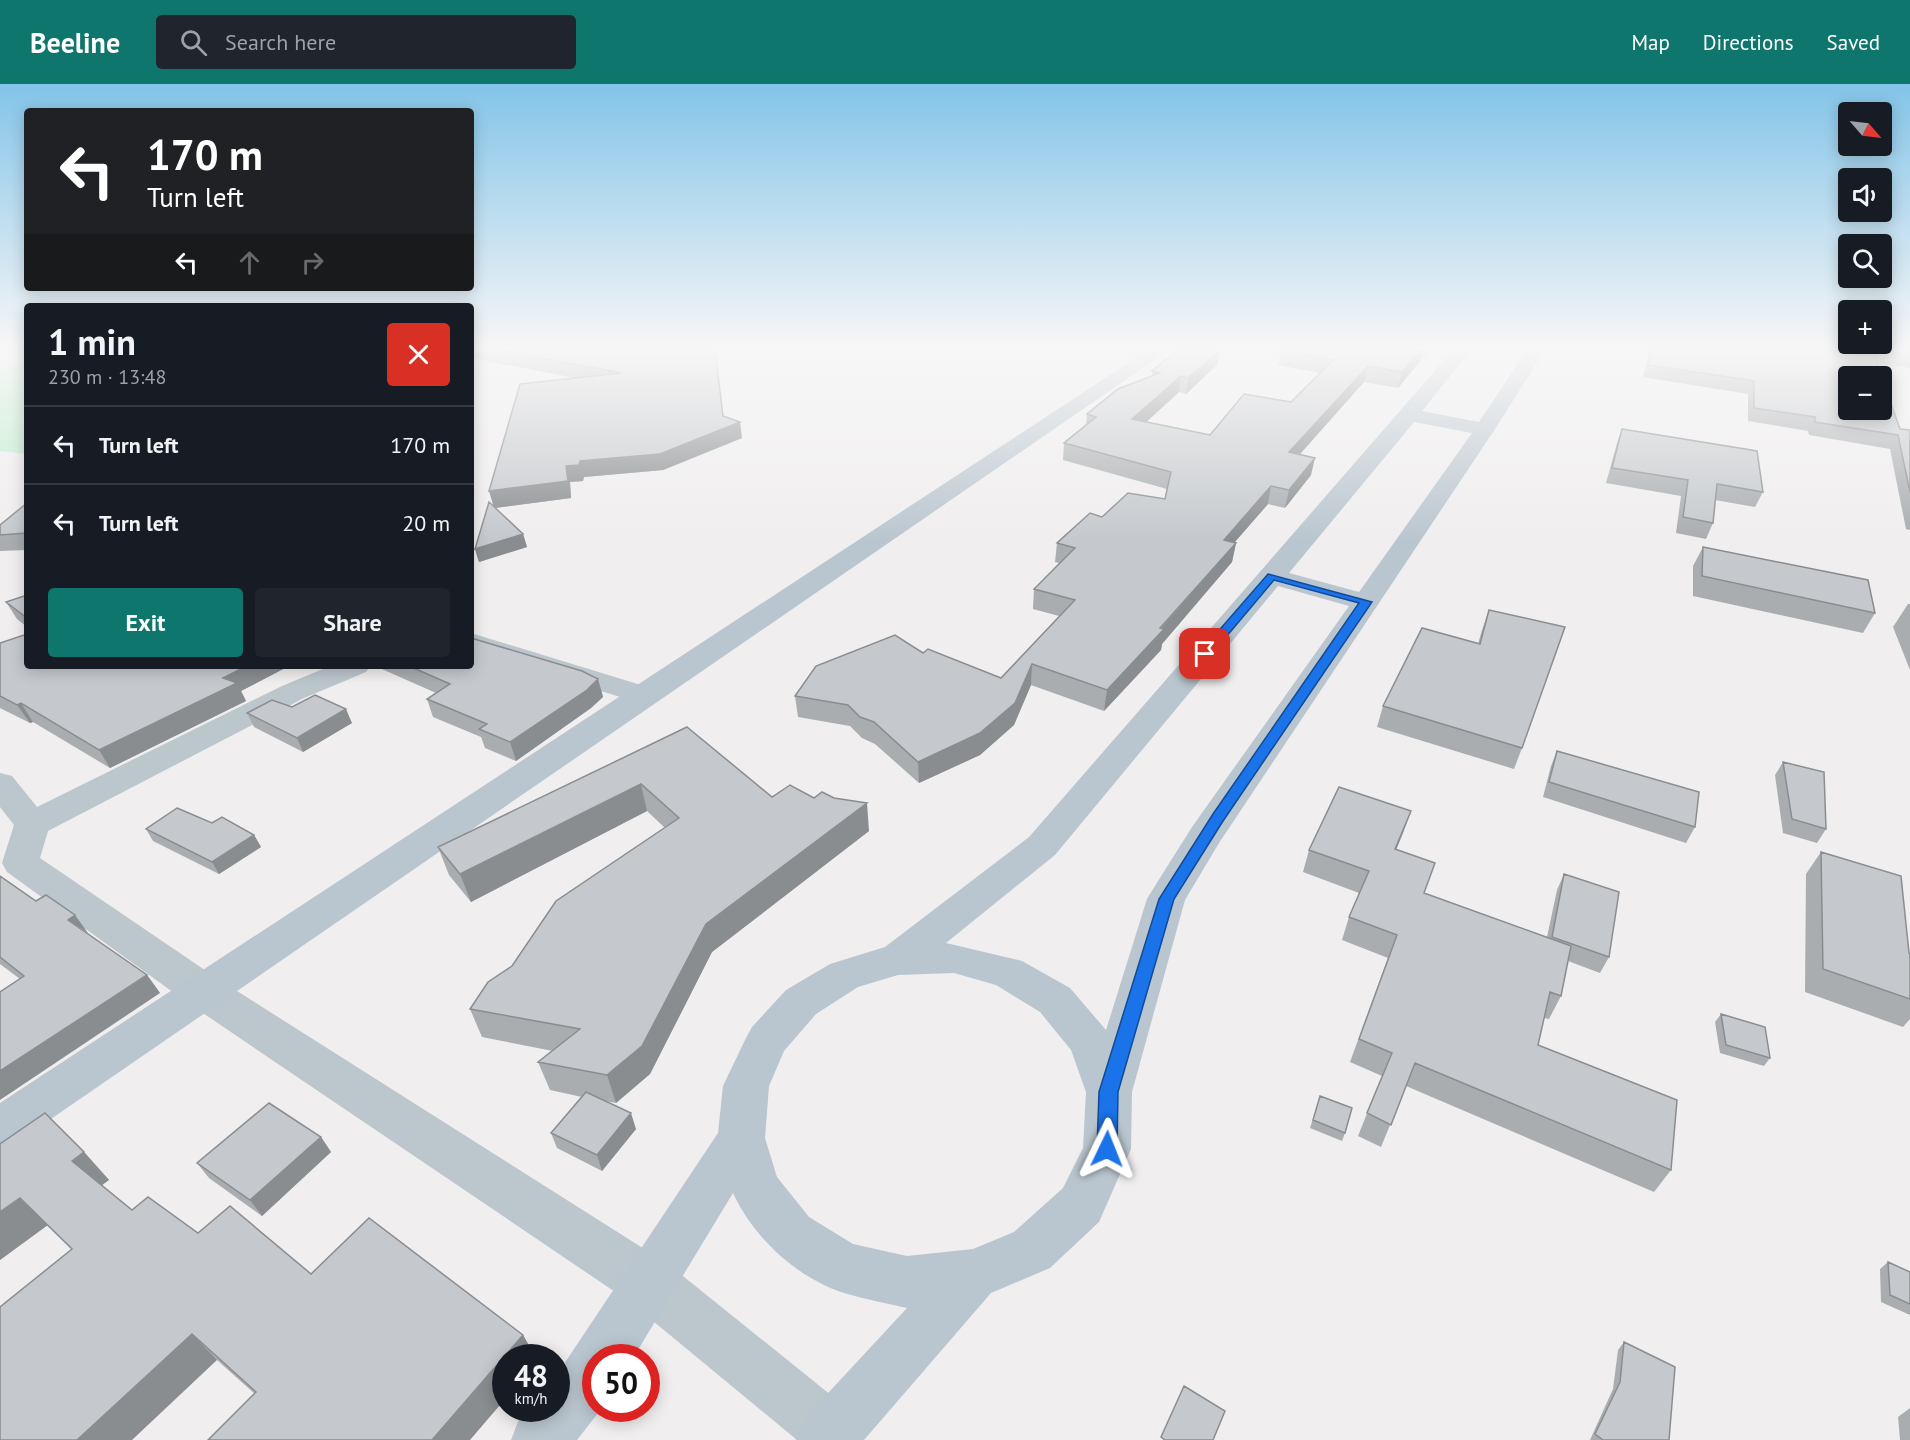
<!DOCTYPE html>
<meta charset="utf-8">
<style>
:root{--surface:#171b24;--page:#20242c;--text:#f1f3f6;--muted:#9ea1a6;--line:#363941;--accent:#0f766e}
body{margin:0;font-family:"PT Sans",sans-serif;background:var(--page);color:var(--text);height:100vh;display:flex;flex-direction:column;font-size:22px;white-space:nowrap}
*{box-sizing:border-box;margin:0}
p{font-size:20px;color:var(--muted)}
.icon{flex:none;width:33px;height:33px;fill:none;stroke:currentColor;stroke-width:2;stroke-linecap:round;stroke-linejoin:round}
.map{position:relative;flex:1;overflow:hidden}
.side{position:absolute;left:24px;top:219px;width:450px;height:366px;display:flex;flex-direction:column;background:var(--surface);border-radius:6px;box-shadow:0 3px 15px #0003}
.side>*{flex:none}
.hud{position:absolute;left:24px;top:24px;width:450px;height:183px;border-radius:6px;box-shadow:0 3px 15px #0003;background:#202124;color:#fff;overflow:hidden}
.needle{width:39px;rotate:118deg}
.fabs{position:absolute;left:1838px;top:18px;display:grid;gap:12px}
.fabs a{display:grid;place-items:center;width:54px;height:54px;border-radius:6px;background:var(--surface);box-shadow:0 3px 15px #0003;font-size:30px}
.speed{position:absolute;left:492px;top:1260px;display:flex;gap:12px;font-size:30px;font-weight:700;text-align:center}
.speed>*{display:grid;place-content:center;width:78px;height:78px;border-radius:50%;background:var(--surface);box-shadow:0 3px 15px #0003;line-height:1}
.speed small{font-size:15px;font-weight:400}
.speed .limit{border:9px solid #d22;background:#fff;color:#111}
.pin{position:absolute;display:grid;place-items:center;width:51px;height:51px;color:#fff;margin:-26px;border-radius:12px;box-shadow:0 3px 9px #0006}
.me{position:absolute;width:66px;margin:-33px;rotate:2deg;stroke-linejoin:round;filter:drop-shadow(0 0 4px #0008)}
.turn{display:flex;align-items:center;gap:21px;height:126px;padding:0 24px;font-size:27px}
.turn .icon{width:78px;height:78px;stroke-width:2.5}
.turn b{display:block;font-size:42px;line-height:51px}
.lanes{display:flex;align-items:center;height:57px;padding:0 24px;background:#0003;justify-content:center;gap:30px;direction:ltr}
.lanes .off{opacity:.35}
.round{display:grid;place-items:center;flex:none;width:63px;height:63px;border-radius:6px;background:var(--page)}
.head{display:flex;align-items:center;justify-content:space-between;height:102px;padding:0 24px}
h1{font-size:36px;font-weight:700;line-height:45px}
.primary-button{display:flex;gap:12px;margin-top:auto;padding:12px 24px}
.primary-button a{flex:1;height:69px;border-radius:6px;background:var(--accent);color:#fff;font-size:24px;font-weight:700;line-height:69px;text-align:center}
.primary-button a+a{background:var(--page);color:var(--text)}
ul{padding:0;list-style:none}
li{display:flex;align-items:center;gap:18px;height:78px;padding:0 24px;border-top:2px solid var(--line)}
li div{flex:1}
li b{display:block;font-size:22px}
li em{font-style:normal}
header{display:flex;align-items:center;gap:36px;box-sizing:border-box;height:84px;padding:0 30px;background:var(--accent);color:#fff}
header strong{font-size:28px}
nav{display:flex;gap:33px;margin-inline-start:auto;font-size:21px}
.search{width:420px;height:54px;background:var(--page);display:flex;align-items:center;gap:15px;box-sizing:border-box;padding:0 21px;border-radius:6px;color:var(--muted);font-size:22px}
.map>svg:first-child{display:block}
.green{fill:#bdedcc}
.lines{fill:none;stroke-linecap:round;stroke-linejoin:round}
.street{fill:#bcc6cd;fill-rule:evenodd}
.secondary{fill:#bac6cf;fill-rule:evenodd}
.wall{fill:#a9adb0}
.shaded-wall{fill:#8a8d90}
.building{fill:#c5c9cd;stroke:#8a8d90;stroke-width:1.5;fill-rule:evenodd}
.route{fill:#1a73e8;stroke:#114b97;stroke-width:1.5}
</style>
<header>
<strong>Beeline</strong>
<div class="search"><svg class="icon" aria-label="search" viewBox="0 0 24 24"><circle cx="10" cy="10" r="6"/><path d="M15 15l6 6"/></svg>Search here</div>
<nav><a>Map</a><a>Directions</a><a>Saved</a></nav>
</header>
<div class="map">
<svg width="1910" height="1356" viewBox="0 0 1910 1356">
<rect width="100%" height="100%" fill="#f0eeee"/>
<path class="green" d="M27,276V370L0,367V286Z"/>
<g class="lines">
<path class="street" d="M471,549L654,605L658,611L654,617L643,620L471,567Z
M330,582H371L366,588L304,614L48,747L40,774L218,895L668,1180L852,1328L861,1348L858,1356H797L630,1218L188,919L7,788L2,779L14,741L0,723V689L12,692L37,723L282,602Z"/>
<path class="secondary" d="M1148,266H1169L16,1059L0,1065V1019Z
M1453,266H1471L1422,327L1479,338L1527,266H1545L1495,345L1219,759L1185,816L1132,1008L1131,1065L1099,1138L1050,1184L991,1209L864,1356H796L804,1335L907,1224C886,1219 864,1215 844,1209C797,1194 753,1153 733,1109L633,1274H596V1324H602L577,1356H511L519,1335L529,1324H556V1292L718,1049L723,1002L745,956L752,943L786,906L830,880L885,863L1029,753ZM1414,338L1472,349L1359,508L1289,489ZM1278,502L1349,522L1192,743L1153,805L1147,815L1106,946L1070,904L1022,877L946,859L1055,771ZM954,889L996,901L1040,928L1071,966L1086,1008L1083,1064L1063,1104L1014,1148L973,1165L907,1172L853,1160L809,1133L777,1093L765,1054L769,1002L784,967L816,930L858,903L898,891Z"/>
</g>
<path class="wall" d="M471,266H715L723,332L742,354L663,386L584,393L583,397L570,398L571,414L495,424L523,450L527,463L479,478L475,465L494,423L575,294L471,274Z
M1281,266H1429L1398,304L1364,298L1299,370L1311,391L1285,424L1268,420L1234,459H1236L1232,478L1162,560L1161,566L1104,627L1031,601L1014,641L980,671L919,699L875,660L862,654L850,642L798,633L795,612L923,569L1001,594L1059,532L1033,525L1034,505L1059,479L1055,478L1057,459L1102,433L1165,415L1167,405L1063,376L1064,359L1086,341L1087,330L1152,292V287L1217,281L1186,310L1179,308L1146,338L1210,351L1291,318L1320,289L1278,281Z
M1650,266H1910V284L1877,279L1900,345L1910,346V446L1906,445L1890,365L1809,351L1808,347L1748,337V310L1643,293Z
M1622,345L1763,408L1755,423L1715,416L1713,439L1706,455L1676,449L1681,412L1606,399L1617,359Z
M27,419V466L0,467V441Z
M1703,463L1875,529L1863,549L1693,512V482Z
M27,511V543L17,535L6,518Z
M1908,520H1910V586L1893,543Z
M1489,526L1522,664L1514,685L1377,643L1383,622L1478,560L1482,546Z
M0,559L27,582H289L241,607L246,617L110,684L33,638L30,639L0,624Z
M375,582H471L598,595L603,613L591,624L516,677L485,664L481,653L433,633L427,615L436,609Z
M292,623L352,639L303,668L254,643L247,629Z
M687,643L772,713L869,747L712,868L650,990L616,1019L605,1017L636,1045L602,1087L557,1064L551,1049L582,1013L550,1006L538,978L553,967L482,953L470,925L512,882L665,744L647,727L471,818L449,791L438,763Z
M1557,667L1695,743L1686,759L1543,713L1551,682Z
M1783,678L1826,745L1817,759L1783,749L1775,691Z
M1411,727L1396,766L1424,809L1547,853L1557,806L1564,790L1609,873L1600,889L1568,877L1561,912L1549,935L1544,934L1538,961L1671,1086L1654,1108L1406,1002L1381,1063L1358,1052L1382,992L1350,978L1388,874L1342,856L1349,833L1359,809L1303,788L1309,766Z
M212,739L254,751L261,763L219,790L153,757L146,745Z
M1821,768L1909,869L1910,870V935L1903,943L1805,908L1806,790Z
M0,792L36,817L88,850L147,891L160,909L20,895L0,880Z
M1721,930L1770,974L1764,982L1720,969L1715,938Z
M1320,1012L1345,1049L1342,1057L1310,1044Z
M321,1053L331,1068L262,1132L209,1094L197,1079Z
M0,1060L84,1068L109,1096L102,1101L132,1126L198,1149L311,1190L523,1251L536,1274H506L255,1310L217,1276L72,1165L47,1141L0,1176Z
M1888,1178L1910,1188V1231L1881,1218L1880,1185Z
M1624,1258L1669,1356H1590L1613,1305L1618,1266Z
M1910,1324V1356H1900L1898,1333Z"/>
<path class="shaded-wall" d="M1220,266L1217,281L1186,310L1188,294Z
M1421,266H1429L1398,304L1402,288Z
M1368,282L1364,298L1286,386L1289,368Z
M1181,292L1179,308L1131,352L1132,335Z
M740,338L742,354L663,386L584,393L583,397L570,398L571,414L494,424L489,407L566,382L580,377L725,344Z
M1315,374L1311,391L1285,424L1289,406Z
M1271,402L1268,420L1220,475L1224,456Z
M523,450L527,463L479,478L475,465Z
M1236,459L1232,478L1162,560L1161,566L1104,627L1107,606Z
M1032,580L1031,601L1014,641L980,671L919,699L918,678Z
M247,582H289L241,607L246,617L110,684L99,666L223,594Z
M598,595L603,613L591,624L516,677L510,658Z
M21,619L33,638L30,639L17,621Z
M346,625L352,639L303,668L297,654Z
M641,700L647,727L471,818L460,790Z
M867,719L869,747L712,868L650,990L616,1019L607,991L706,840Z
M1411,727L1403,749L1387,788L1395,765Z
M254,751L261,763L219,790L212,778Z
M75,831L88,849L68,836Z
M147,891L160,909L0,1016V987Z
M631,1029L636,1045L602,1087L597,1071Z
M321,1053L331,1068L262,1132L250,1116Z
M84,1068L109,1096L98,1104L72,1077Z
M20,1114L48,1141L0,1176V1128Z
M192,1250L217,1276L132,1356H77Z
M523,1251L536,1274H506V1314L470,1356H432Z"/>
<path class="building" d="M498,266H715L723,332L740,338L660,370L580,377L579,381L566,382L568,397L489,407L520,300L622,289Z
M1178,266H1220L1188,294L1181,292L1132,335L1210,351L1244,310L1291,318L1333,276L1281,266H1421L1402,288L1368,282L1289,368L1315,374L1289,406L1271,402L1224,456L1236,459L1160,544L1164,545L1107,606L1032,580L1015,619L980,649L918,678L874,638L860,633L848,621L795,612L816,582L895,551L923,569L928,565L1001,594L1075,516L1034,505L1075,464L1057,459L1090,429L1102,433L1128,409L1165,415L1171,388L1064,359L1096,333L1087,330L1118,305L1160,289L1152,287Z
M1652,266H1872L1900,345L1910,346V408L1898,351L1815,338V333L1754,324V297L1648,281ZM1848,292H1881V326H1848Z
M1878,266H1910V270Z
M1622,345L1757,367L1763,408L1717,400L1713,439L1683,433L1688,396L1612,384Z
M489,418L523,450L475,465Z
M27,419V449L0,451V441Z
M1703,463L1868,496L1875,529L1702,492Z
M27,511V534L6,518Z
M1489,526L1565,543L1522,664L1383,622L1422,544L1480,560Z
M27,550V582H247L223,594L237,599L99,666L21,619L17,621L0,612V559Z
M471,554L582,587L598,595L587,606L510,658L479,645L487,640L427,615L450,600L409,582H471Z
M315,611L346,625L297,654L247,629L272,616L292,623Z
M687,643L772,713L790,701L814,714L822,708L834,714L867,719L706,840L642,962L607,991L538,978L580,945L470,925L488,898L512,882L556,817L679,734L641,700L460,790L438,763Z
M1557,667L1699,708L1695,743L1549,698Z
M1783,678L1824,688L1826,745L1792,735Z
M1339,703L1411,727L1395,765L1435,779L1424,809L1571,862L1561,912L1550,908L1538,961L1677,1016L1671,1086L1415,979L1391,1041L1367,1029L1392,969L1359,955L1397,851L1349,833L1369,787L1309,766Z
M177,724L212,739L222,733L254,751L212,778L146,745Z
M1821,768L1901,792L1909,869L1910,870V915L1823,885Z
M1564,790L1619,808L1609,873L1552,853Z
M0,792L36,817L46,811L75,831L68,836L147,891L0,987V908L24,892L0,873Z
M1721,930L1765,943L1770,974L1726,961Z
M586,1008L631,1029L597,1071L551,1049Z
M1320,1012L1352,1024L1345,1049L1313,1036Z
M269,1019L321,1053L250,1116L197,1079Z
M45,1029L84,1068L72,1077L132,1126L148,1113L198,1149L230,1122L311,1190L369,1134L523,1251L432,1356H208L256,1308L192,1250L77,1356H0V1223L72,1165L20,1114L0,1128V1060Z
M1888,1178L1910,1188V1220L1890,1211Z
M1624,1258L1675,1283L1669,1356H1603L1595,1350L1620,1298Z
M1184,1302L1225,1327L1213,1356H1165L1161,1353Z"/>
<linearGradient id="sky" x2="0" y2="1"><stop stop-color="#83c4e8"/><stop offset="0.58" stop-color="#f8f7f7"/><stop offset="1" stop-color="#f8f7f7" stop-opacity="0"/></linearGradient>
<rect width="1910" height="456" fill="url(#sky)"/>
<path class="route" d="M1268,490L1372,518L1223,737L1174,815L1118,1008L1117,1065L1114,1072L1107,1074L1100,1072L1097,1065L1099,1008L1159,815L1213,730L1359,519L1274,496L1210,572H1201V567Z"/>
</svg>
<div class="fabs">
<a><svg class="needle" viewBox="-14 -14 28 28"><path d="M0-13l5 13h-10z" fill="#e53935"/><path d="M0 13l5-13h-10z" fill="#9ea1a6"/></svg></a>
<a><svg class="icon" aria-label="sound" viewBox="0 0 24 24"><path d="M4 9h4l5-4v14l-5-4H4zM17 9q2 3 0 6"/></svg></a>
<a><svg class="icon" aria-label="search" viewBox="0 0 24 24"><circle cx="10" cy="10" r="6"/><path d="M15 15l6 6"/></svg></a>
<a>+</a>
<a>−</a>
</div>
<div class="speed"><div>48<small>km/h</small></div><div class="limit">50</div></div>
<div class="pin" style="left:1205px;top:570px;background:#d93025"><svg class="icon" aria-label="arrive" viewBox="0 0 24 24"><path d="M6 21V4h12l-3 4 3 4H6"/></svg></div>
<svg class="me" style="left:1107px;top:1065px" viewBox="-20 -20 40 40"><path d="M0-17L14 15 0 8-14 15z" fill="#1a73e8" stroke="#fff" stroke-width="4"/></svg>
<div class="hud">
<div class="turn"><svg class="icon" aria-label="left" viewBox="0 0 24 24"><path d="M17 20v-9H6M10 6l-5 5 5 5"/></svg><div><b>170 m</b>Turn left</div></div>
<div class="lanes"><svg class="icon" aria-label="left" viewBox="0 0 24 24"><path d="M17 20v-9H6M10 6l-5 5 5 5"/></svg><svg class="icon off" aria-label="ahead" viewBox="0 0 24 24"><path d="M12 20V5M6 11l6-6 6 6"/></svg><svg class="icon off" aria-label="right" viewBox="0 0 24 24"><path d="M7 20v-9h11M14 6l5 5-5 5"/></svg></div>
</div>
<section class="side">
<div class="head"><div><h1>1 min</h1><p>230 m · 13:48</p></div><a class="round" style="background:#d93025;color:#fff"><svg class="icon" aria-label="close" viewBox="0 0 24 24"><path d="M6 6l12 12M18 6L6 18"/></svg></a></div>
<ul>
<li><svg class="icon" aria-label="left" viewBox="0 0 24 24"><path d="M17 20v-9H6M10 6l-5 5 5 5"/></svg><div><b>Turn left</b></div><em>170 m</em></li>
<li><svg class="icon" aria-label="left" viewBox="0 0 24 24"><path d="M17 20v-9H6M10 6l-5 5 5 5"/></svg><div><b>Turn left</b></div><em>20 m</em></li>
</ul>
<div class="primary-button"><a>Exit</a><a>Share</a></div>
</section>
</div>
